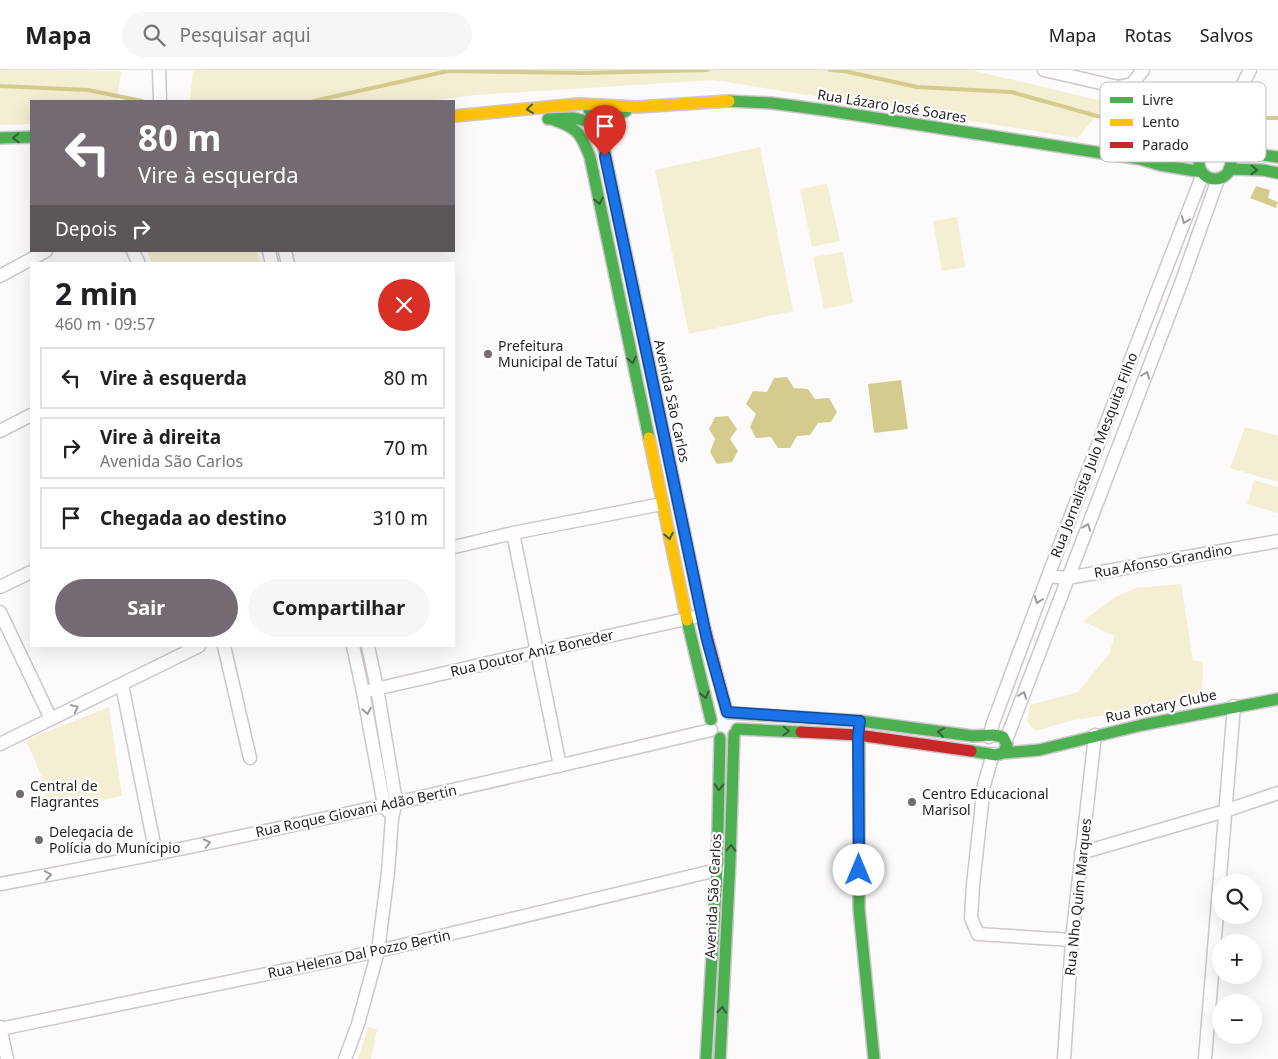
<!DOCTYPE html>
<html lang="pt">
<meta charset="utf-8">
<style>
:root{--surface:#fff;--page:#f6f6f6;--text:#202124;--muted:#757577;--line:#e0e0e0;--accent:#736b71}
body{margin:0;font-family:"Noto Sans",sans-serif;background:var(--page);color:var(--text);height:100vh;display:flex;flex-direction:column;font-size:19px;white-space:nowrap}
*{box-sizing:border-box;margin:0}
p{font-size:16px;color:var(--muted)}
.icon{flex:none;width:28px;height:28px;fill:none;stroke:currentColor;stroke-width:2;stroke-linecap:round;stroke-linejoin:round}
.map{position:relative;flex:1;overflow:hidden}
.side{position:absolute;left:30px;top:192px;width:425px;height:385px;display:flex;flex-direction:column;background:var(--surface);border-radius:0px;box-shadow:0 5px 20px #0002}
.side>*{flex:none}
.guide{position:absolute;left:30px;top:30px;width:425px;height:152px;border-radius:0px;box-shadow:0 5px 20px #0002;background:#736b71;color:#fff;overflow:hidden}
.buttons{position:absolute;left:1212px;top:804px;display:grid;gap:10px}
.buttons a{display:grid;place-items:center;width:50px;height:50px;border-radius:50%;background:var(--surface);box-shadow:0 5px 20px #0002;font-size:25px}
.pin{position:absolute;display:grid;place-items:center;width:42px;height:42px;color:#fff;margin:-51px -21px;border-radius:50% 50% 50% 0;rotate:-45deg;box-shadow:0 0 5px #0007}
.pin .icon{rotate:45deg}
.me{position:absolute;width:55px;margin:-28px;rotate:0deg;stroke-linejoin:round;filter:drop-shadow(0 0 4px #0008)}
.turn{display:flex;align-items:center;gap:18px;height:105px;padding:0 25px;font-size:22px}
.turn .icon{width:65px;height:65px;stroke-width:2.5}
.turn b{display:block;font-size:35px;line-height:42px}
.then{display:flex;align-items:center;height:48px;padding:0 25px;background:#0003;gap:10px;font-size:19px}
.round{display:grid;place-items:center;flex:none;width:52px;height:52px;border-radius:26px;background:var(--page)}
.summary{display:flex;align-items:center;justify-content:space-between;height:85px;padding:0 25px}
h1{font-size:30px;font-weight:700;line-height:38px}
.button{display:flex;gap:10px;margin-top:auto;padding:10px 25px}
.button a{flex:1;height:58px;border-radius:30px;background:var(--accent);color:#fff;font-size:20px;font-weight:700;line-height:58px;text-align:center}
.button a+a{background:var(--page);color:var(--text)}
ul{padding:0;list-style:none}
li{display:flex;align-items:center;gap:15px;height:62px;margin:0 10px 8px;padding:0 15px;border:2px solid var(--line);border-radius:0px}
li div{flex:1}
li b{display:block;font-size:19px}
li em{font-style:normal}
header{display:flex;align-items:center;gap:30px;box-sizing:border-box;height:70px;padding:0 25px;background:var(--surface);border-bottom:1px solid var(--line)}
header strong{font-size:24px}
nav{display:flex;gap:28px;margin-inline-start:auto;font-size:18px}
.search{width:350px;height:45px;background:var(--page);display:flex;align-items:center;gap:12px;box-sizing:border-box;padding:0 18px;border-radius:28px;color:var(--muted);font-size:19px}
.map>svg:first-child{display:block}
.green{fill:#f4efd2}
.water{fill:#d4cc8c}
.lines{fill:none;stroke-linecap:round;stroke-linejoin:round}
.stream{stroke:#d4cc8c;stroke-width:4}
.street-casing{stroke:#cdc6cb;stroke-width:15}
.fast-casing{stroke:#cdc6cb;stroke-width:14}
.slow-casing{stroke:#cdc6cb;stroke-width:14}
.jam-casing{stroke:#cdc6cb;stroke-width:14}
.street{stroke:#fffeff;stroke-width:12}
.fast{stroke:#4caf50;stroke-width:11}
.slow{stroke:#ffc107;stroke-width:11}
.jam{stroke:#c62828;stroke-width:11}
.oneway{stroke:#385f39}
.oneway2{stroke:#9e999d}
.route-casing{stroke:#114b97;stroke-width:12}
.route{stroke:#1a73e8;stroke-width:9}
.poi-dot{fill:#736b71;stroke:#fff;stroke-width:2}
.labels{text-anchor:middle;stroke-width:4.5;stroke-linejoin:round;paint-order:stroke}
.street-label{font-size:14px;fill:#281e26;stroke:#fff}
.poi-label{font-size:14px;fill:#281e26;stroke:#fff;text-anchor:start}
.key{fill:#fff;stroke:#bebcbe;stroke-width:1}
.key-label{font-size:14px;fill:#281e26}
</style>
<header>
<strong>Mapa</strong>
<div class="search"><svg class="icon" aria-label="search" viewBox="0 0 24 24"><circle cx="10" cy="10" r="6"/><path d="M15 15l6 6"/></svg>Pesquisar aqui</div>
<nav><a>Mapa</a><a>Rotas</a><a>Salvos</a></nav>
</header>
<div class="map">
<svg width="1278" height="989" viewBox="0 0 1278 989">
<rect width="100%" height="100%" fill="#fdfafc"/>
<path class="green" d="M0,0L121,1L117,31H31V54L0,55Z
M193,0H971L1107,32L1078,68L714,10L476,25L429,31H190Z
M760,77L793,241L689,264L655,100Z
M827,114L840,171L812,177L800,119Z
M957,147L965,197L942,201L933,151Z
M147,181H257L261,194H152Z
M843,182L853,233L824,239L813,187Z
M1245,357L1278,366V412L1230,398Z
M1254,410L1278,417V443L1247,434Z
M1181,514L1193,590L1203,592L1202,626L1158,637L1074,650L1035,661L1027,651L1030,635L1078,622L1110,583L1114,566L1083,551L1115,527L1136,518Z
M109,637L122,726L48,741L41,705L26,670Z
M368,957L377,959L371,989H358Z"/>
<path class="water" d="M1256,116L1270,120L1268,128L1278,132L1276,138L1250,128Z
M787,307L794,318L808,319L815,329L829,328L837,342L831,352L818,353L810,365L797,366L790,378H778L771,367L756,368L750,357L756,344L746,334L753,321L767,322L774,308Z
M901,310L908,359L874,363L868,314Z
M728,346L737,359L730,369L738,381L732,392L717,394L710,382L715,369L709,359L715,347Z"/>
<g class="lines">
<path class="stream" d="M830,0L844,1L917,17L1011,22L1126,54L1146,56L1165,54L1218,40L1250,48H1278
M0,16L88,20L142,31
M314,31L448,1L585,3L708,0"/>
<defs>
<path id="street" d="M159,0L160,31
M1044,0L1118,17L1132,14L1143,0
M1218,78L1237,26L1250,0
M133,181L139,194
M269,181L272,194
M285,181L288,194
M0,206L46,181
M0,361L31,345
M513,463L560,696
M454,477L513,463L662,434
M1048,506L1067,508L1278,471
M0,517L31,502
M0,542L51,649
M224,576L250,688
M353,576L363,622L384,735L388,741
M122,615L156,784
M363,622L536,582L695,547
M989,667L993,653C1061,470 1131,287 1203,104
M1006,670L1179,219L1218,109
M0,674L199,576
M993,684L984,715L973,815L971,848L978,864L1072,870
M1081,783L1225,741L1278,723
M0,814C238,770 475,716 711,660
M0,957L7,989
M0,959L378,881L717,800L725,802
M345,989L358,954L378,881L388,802L392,748L396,732L377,618L368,576
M1064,989L1072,870L1095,665
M1205,989L1234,636"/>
<path id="fast" d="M729,31L771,33L824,40L1140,89L1160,95L1202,102
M589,40L598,50L704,555
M548,49L574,48L586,51L598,50L626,41
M554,50C578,58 581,64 590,87L649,368
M0,68L31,67
M1199 93a16 16 0 1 1 32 0a16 16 0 1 1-32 0Z
M1223,80L1278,87
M1229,99L1263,100L1278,103
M687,550L711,650
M729,643L860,651L973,666L993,665L1003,667L1007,675L1003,683L996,685L971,681
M859,655V839L874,989
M737,659L801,662
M1003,683L1039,680L1142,655L1278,629
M706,989L717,800L720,668
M720,989L730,791L734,664"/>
<path id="slow" d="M454,46L579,34L637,37L729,31
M649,368L687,550"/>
<path id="jam" d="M704,555L727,642
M801,662L858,665L971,681"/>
</defs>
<use href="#street" class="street-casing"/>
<use href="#fast" class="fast-casing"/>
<use href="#slow" class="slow-casing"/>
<use href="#jam" class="jam-casing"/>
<use href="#street" class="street"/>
<use href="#fast" class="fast"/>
<use href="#slow" class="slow"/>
<use href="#jam" class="jam"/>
</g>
<defs><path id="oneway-chevron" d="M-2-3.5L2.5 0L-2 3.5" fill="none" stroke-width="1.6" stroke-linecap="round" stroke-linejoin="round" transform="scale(1.25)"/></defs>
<g class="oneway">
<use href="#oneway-chevron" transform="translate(530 39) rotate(174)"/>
<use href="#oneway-chevron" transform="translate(16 68) rotate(178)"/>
<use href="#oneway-chevron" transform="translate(1254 100) rotate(2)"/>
<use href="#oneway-chevron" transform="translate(599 131) rotate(78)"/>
<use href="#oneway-chevron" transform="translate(632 290) rotate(78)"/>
<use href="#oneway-chevron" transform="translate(669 466) rotate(78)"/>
<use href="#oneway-chevron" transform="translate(705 625) rotate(76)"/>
<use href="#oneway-chevron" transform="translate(786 661) rotate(3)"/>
<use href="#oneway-chevron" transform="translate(941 662) rotate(-172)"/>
<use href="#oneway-chevron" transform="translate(719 717) rotate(91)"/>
<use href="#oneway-chevron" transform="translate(731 778) rotate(-89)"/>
<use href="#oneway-chevron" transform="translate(722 940) rotate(-87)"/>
</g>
<g class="oneway2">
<use href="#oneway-chevron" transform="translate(1185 150) rotate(112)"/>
<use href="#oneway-chevron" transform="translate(1146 305) rotate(-69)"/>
<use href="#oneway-chevron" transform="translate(1087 457) rotate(-69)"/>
<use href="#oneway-chevron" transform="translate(1038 530) rotate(110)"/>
<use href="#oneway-chevron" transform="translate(1023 625) rotate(-69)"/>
<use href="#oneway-chevron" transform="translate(75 638) rotate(-26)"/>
<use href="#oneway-chevron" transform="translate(367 641) rotate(80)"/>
<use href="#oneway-chevron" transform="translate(207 773) rotate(-12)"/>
<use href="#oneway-chevron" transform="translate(48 805) rotate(-10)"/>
</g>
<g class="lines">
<defs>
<path id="route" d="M605,86L707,570L727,642L860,651L858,665L859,800"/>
</defs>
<use href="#route" class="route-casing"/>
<use href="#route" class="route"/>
</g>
<g class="poi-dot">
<circle cx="488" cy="284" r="5"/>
<circle cx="20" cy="724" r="5"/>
<circle cx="912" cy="732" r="5"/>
<circle cx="39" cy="770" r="5"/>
</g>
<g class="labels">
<g class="street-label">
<text transform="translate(892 36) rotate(9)" y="5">Rua Lázaro José Soares</text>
<text transform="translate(672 331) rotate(78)" y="5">Avenida São Carlos</text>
<text transform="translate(1094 385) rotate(-69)" y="5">Rua Jornalista Julo Mesquita Filho</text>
<text transform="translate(1163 491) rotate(-10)" y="5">Rua Afonso Grandino</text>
<text transform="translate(532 583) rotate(-13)" y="5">Rua Doutor Aniz Boneder</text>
<text transform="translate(1161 636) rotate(-12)" y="5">Rua Rotary Clube</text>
<text transform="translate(356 741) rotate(-12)" y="5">Rua Roque Giovani Adão Bertin</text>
<text transform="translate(713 826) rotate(-87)" y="5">Avenida São Carlos</text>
<text transform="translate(1078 827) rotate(-84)" y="5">Rua Nho Quim Marques</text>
<text transform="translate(359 884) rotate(-12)" y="5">Rua Helena Dal Pozzo Bertin</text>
</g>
<g class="poi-label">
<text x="498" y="281">Prefeitura<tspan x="498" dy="16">Municipal de Tatuí</tspan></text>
<text x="30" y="721">Central de<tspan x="30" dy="16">Flagrantes</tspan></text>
<text x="922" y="729">Centro Educacional<tspan x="922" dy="16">Marisol</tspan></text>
<text x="49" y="767">Delegacia de<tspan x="49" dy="16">Polícia do Munícipio</tspan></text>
</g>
</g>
<rect x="1100" y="12" width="166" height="80" rx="8" class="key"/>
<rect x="1110" y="27" width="23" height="6" fill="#4caf50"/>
<rect x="1110" y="49" width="23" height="7" fill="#ffc107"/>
<rect x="1110" y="72" width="23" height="6" fill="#c62828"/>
<g class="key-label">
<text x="1142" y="35">Livre</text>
<text x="1142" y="57">Lento</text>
<text x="1142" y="80">Parado</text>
</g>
</svg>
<div class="buttons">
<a><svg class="icon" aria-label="search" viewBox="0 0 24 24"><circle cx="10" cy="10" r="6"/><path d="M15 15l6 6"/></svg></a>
<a>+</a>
<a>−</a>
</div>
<div class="pin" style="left:605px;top:86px;background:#d93025"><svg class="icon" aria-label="arrive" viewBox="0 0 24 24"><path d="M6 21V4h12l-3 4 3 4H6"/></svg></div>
<svg class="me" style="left:859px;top:800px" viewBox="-20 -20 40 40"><circle r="19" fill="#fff"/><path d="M0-13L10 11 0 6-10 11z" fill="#1a73e8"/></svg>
<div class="guide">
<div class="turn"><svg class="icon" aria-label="left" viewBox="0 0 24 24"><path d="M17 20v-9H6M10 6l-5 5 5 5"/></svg><div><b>80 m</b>Vire à esquerda</div></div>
<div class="then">Depois<svg class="icon" aria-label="right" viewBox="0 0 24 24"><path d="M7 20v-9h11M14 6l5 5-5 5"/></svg></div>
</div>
<section class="side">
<div class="summary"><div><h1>2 min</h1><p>460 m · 09:57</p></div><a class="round" style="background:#d93025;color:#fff"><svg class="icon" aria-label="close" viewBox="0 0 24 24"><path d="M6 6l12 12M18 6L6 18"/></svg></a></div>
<ul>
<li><svg class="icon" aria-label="left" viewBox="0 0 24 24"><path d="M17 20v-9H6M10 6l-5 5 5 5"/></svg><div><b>Vire à esquerda</b></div><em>80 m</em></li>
<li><svg class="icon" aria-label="right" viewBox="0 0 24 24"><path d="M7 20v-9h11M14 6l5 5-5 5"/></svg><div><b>Vire à direita</b><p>Avenida São Carlos</p></div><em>70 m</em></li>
<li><svg class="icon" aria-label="arrive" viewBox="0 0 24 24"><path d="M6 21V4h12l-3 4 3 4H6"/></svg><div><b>Chegada ao destino</b></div><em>310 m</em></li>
</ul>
<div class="button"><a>Sair</a><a>Compartilhar</a></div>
</section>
</div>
